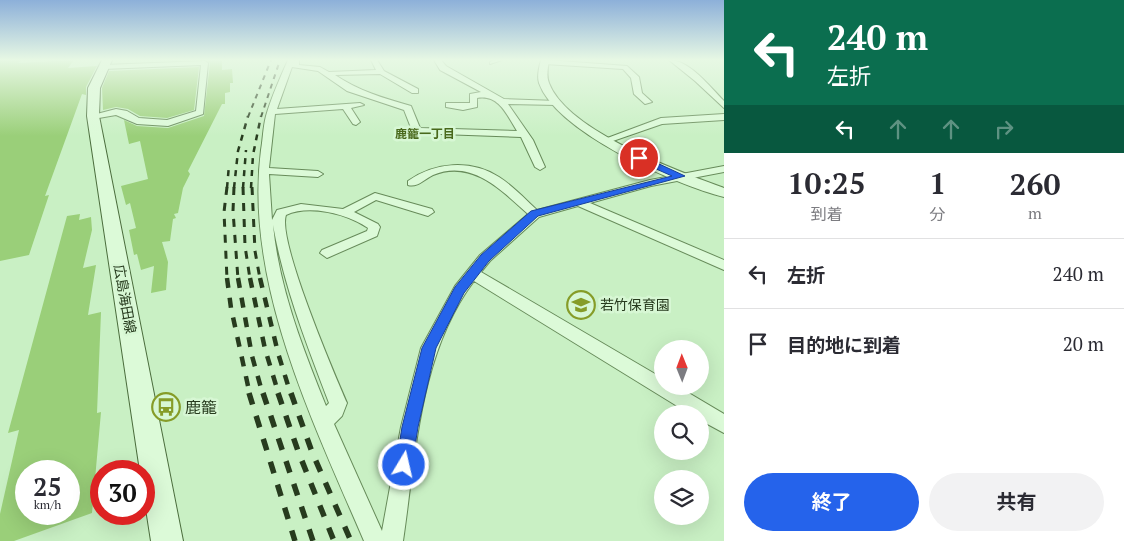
<!DOCTYPE html>
<html lang="ja">
<meta charset="utf-8">
<style>
:root{--surface:#fff;--page:#f2f2f3;--text:#2b2b33;--muted:#7c7c81;--line:#e1e1e2;--accent:#2563eb}
body{margin:0;font-family:"PT Serif","Noto Sans JP",serif;background:var(--page);color:var(--text);height:100vh;display:flex;flex-direction:column;font-size:19px;white-space:nowrap}
*{box-sizing:border-box;margin:0}
p{font-size:16px;color:var(--muted)}
.icon{flex:none;width:28px;height:28px;fill:none;stroke:currentColor;stroke-width:2;stroke-linecap:round;stroke-linejoin:round}
.map{position:relative;flex:1;overflow:hidden}
.details{display:flex;flex-direction:column;background:var(--surface);width:400px}
.details>*{flex:none}
.guide{background:#0b6e4f;color:#fff;overflow:hidden}
.needle{width:32px;rotate:359deg}
.controls{position:absolute;left:654px;top:340px;display:grid;gap:10px}
.controls a{display:grid;place-items:center;width:55px;height:55px;border-radius:50%;background:var(--surface);box-shadow:0 5px 20px #0002;font-size:25px}
.speed{position:absolute;left:15px;top:460px;display:flex;gap:10px;font-size:25px;font-weight:700;text-align:center}
.speed>*{display:grid;place-content:center;width:65px;height:65px;border-radius:50%;background:var(--surface);box-shadow:0 5px 20px #0002;line-height:1}
.speed small{font-size:12px;font-weight:400}
.speed .limit{border:8px solid #d22;background:#fff;color:#111}
.pin{position:absolute;display:grid;place-items:center;width:42px;height:42px;color:#fff;margin:-21px;border:2px solid #fff;border-radius:50%;box-shadow:0 1px 5px #0007}
.me{position:absolute;width:55px;margin:-28px;rotate:9deg;stroke-linejoin:round;filter:drop-shadow(0 0 4px #0008)}
.turn{display:flex;align-items:center;gap:18px;height:105px;padding:0 20px;font-size:22px}
.turn .icon{width:65px;height:65px;stroke-width:2.5}
.turn b{display:block;font-size:35px;line-height:42px}
.lanes{display:flex;align-items:center;height:48px;padding:0 20px;background:#0003;justify-content:center;gap:25px;direction:ltr}
.lanes .off{opacity:.35}
.eta{display:flex;justify-content:space-evenly;align-items:center;height:85px;text-align:center}
.eta b{font-size:30px;font-weight:700;line-height:35px}
.button{display:flex;gap:10px;margin-top:auto;padding:10px 20px}
.button a{flex:1;height:58px;border-radius:30px;background:var(--accent);color:#fff;font-size:20px;font-weight:700;line-height:58px;text-align:center}
.button a+a{background:var(--page);color:var(--text)}
ul{padding:0;list-style:none}
li{display:flex;align-items:center;gap:15px;height:70px;padding:0 20px;border-top:1px solid var(--line)}
li div{flex:1}
li b{display:block;font-size:19px}
li em{font-style:normal}
main{display:flex;flex:1;min-height:0}
.map>svg:first-child{display:block}
.building{fill:#9acf79;fill-rule:evenodd}
.lines{fill:none;stroke-linecap:round;stroke-linejoin:round}
.minor-casing{stroke:#678b5a;stroke-width:2}
.tertiary-casing{stroke:#678b5a;stroke-width:2}
.secondary-casing{stroke:#4b6d3d;stroke-width:2}
.minor{fill:#dcfad8;fill-rule:evenodd}
.tertiary{fill:#dcfad8;fill-rule:evenodd}
.secondary{fill:#dcfad8;fill-rule:evenodd}
.rail-far4{stroke:#273b1e;stroke-width:2;stroke-dasharray:5 5;stroke-linecap:butt}
.rail-far3{stroke:#273b1e;stroke-width:2.5;stroke-dasharray:6 6;stroke-linecap:butt}
.rail-far2{stroke:#273b1e;stroke-width:3;stroke-dasharray:8 8;stroke-linecap:butt}
.rail-far1{stroke:#273b1e;stroke-width:4.5;stroke-dasharray:10 10;stroke-linecap:butt}
.rail{stroke:#273b1e;stroke-width:5.5;stroke-dasharray:12 12;stroke-linecap:butt}
.route{fill:#2563eb;stroke:#184099}
.labels{text-anchor:middle;stroke-width:5;stroke-linejoin:round;paint-order:stroke}
.far-neighbourhood-label{font-size:12px;font-weight:bold;fill:#49691c;stroke:#d7f7d4}
.street-label{font-size:14px;fill:#273b1e;stroke:#d7f7d4}
.poi-label{font-size:14px;fill:#273b1e;stroke:#d7f7d4;text-anchor:start}
.near-poi-label{font-size:16px;fill:#273b1e;stroke:#d7f7d4;text-anchor:start}
</style>
<main>
<div class="map">
<svg width="724" height="541" viewBox="0 0 724 541">
<rect width="100%" height="100%" fill="#c9f0c4"/>
<path class="building" d="M0,60H22L18,63L74,60L68,68L97,66L86,87V95L82,94L45,196L49,195L29,255L0,261Z
M207,60H222V70L232,69L233,83H230V92L225,93V104H222L188,171L190,174L183,188L178,213L174,214L176,218L173,219L170,241L162,242L168,262L166,290L151,293L154,266L141,270L137,254L134,255L129,230L136,228L130,203L126,205L121,186L148,179L140,141L129,144L124,120L137,126L168,128L204,116L210,63Z
M199,67L194,110L167,118L140,116L128,109L116,107L103,110L102,88L109,71Z
M80,214L79,220L91,217L92,230L83,268L96,265L88,315L101,312L97,413L101,412L92,513L14,541H0V514L19,430L8,433L67,216ZM26,471H69V514H26Z"/>
<g class="lines">
<defs>
<path id="minor" d="M288,60H299V65L320,67L329,72L376,70L371,60H377L384,71L418,89V93H412L380,74L335,75C359,91 383,98 411,106L420,128L517,131C507,115 499,94 477,98V107L463,110L446,107V103H470V94L481,92L440,70L434,60H441L446,66L504,99L557,101L561,103L557,105L508,104L533,140L545,167L540,170L535,167L521,137L413,133L404,110L347,91L318,71L292,67L277,109L360,103L364,105L351,108L360,122L356,125L353,124L343,109L275,114L269,168L318,171L323,174L318,177L269,174L272,220L277,210L301,204L343,209L375,193L432,209L434,212L428,216L376,200L354,212L378,224L380,227L377,236L327,258L320,253L322,250L367,231L368,228C347,214 310,204 286,215C277,240 334,373 347,403L342,416L334,424L382,531L401,427L421,348L455,286L480,255L528,214C501,190 472,159 433,175C425,179 417,188 408,185V181C435,162 471,159 499,177C513,186 525,199 537,210L650,180L724,166V172L651,186L590,203L724,260V270L578,206L539,217L490,261L481,272L662,378V386H677L724,414V433L700,420V414H690L474,281C419,354 416,454 403,541H364C313,422 244,282 261,150C263,139 263,127 266,116C271,98 280,78 288,60ZM273,225C284,287 307,345 329,403L326,406C303,349 279,288 273,225Z
M493,60H502L490,64V62Z
M547,60L627,66L639,77L642,93L652,102L645,104L634,94L631,78L623,69L545,64L542,62Z
M669,60C690,60 710,87 724,101V108L695,81Z
M205,61L208,63L203,114L168,126L137,124L116,115L93,119L89,116L116,109L127,111L139,118L167,120L196,111L201,65L103,69L99,67L103,65Z
M724,114V120L662,124L610,142L602,140L661,118Z"/>
<path id="tertiary" d="M541,60H549C548,67 546,76 549,83C567,131 678,171 724,188V197C676,185 556,132 539,83C537,76 539,67 541,60Z"/>
<path id="secondary" d="M102,60H112L100,88L99,116L183,541H151L144,496V471H140L87,116L88,88Z"/>
</defs>
<use href="#minor" class="minor-casing"/>
<use href="#tertiary" class="tertiary-casing"/>
<use href="#secondary" class="secondary-casing"/>
<use href="#minor" class="minor"/>
<use href="#tertiary" class="tertiary"/>
<use href="#secondary" class="secondary"/>
<path class="rail-far4" d="M248,117L271,60
M261,117L280,60"/>
<path class="rail-far3" d="M227,188L229,165
M234,188L238,151L248,116
M243,188L246,150
M251,188L253,155L261,116"/>
<path class="rail-far2" d="M227,187L224,212L227,279
M234,187L233,211L238,279
M243,187L245,246L250,279
M252,187L255,251L260,279"/>
<path class="rail-far1" d="M227,278L231,308L250,395
M238,278L252,356L263,395
M250,278L265,349L279,395
M260,278L278,353L291,395"/>
<path class="rail" d="M249,393L295,541
M263,393L313,541
M278,393L298,451L334,541
M291,393L312,452L351,541"/>
</g>
<linearGradient id="sky" x2="0" y2="1"><stop stop-color="#8db0d9"/><stop offset="0.44" stop-color="#e7f8e4"/><stop offset="1" stop-color="#e7f8e4" stop-opacity="0"/></linearGradient>
<rect width="724" height="136" fill="url(#sky)"/>
<path class="route" d="M636,156H642L685,176L538,216L489,261L464,293L436,348L418,427L412,465L410,471L404,473L398,471L396,465L402,427L422,348L455,287L481,255L531,211L672,176L636,160Z"/>
<defs>
<symbol id="school-ring" viewBox="-11 -11 22 22"><circle r="9.5" fill="#d7f7d4" stroke="#869c28" stroke-width="1.5"/><path d="M0-5L7-2L0 1L-7-2ZM-4 1L0 2.5L4 1V4Q0 6-4 4Z" fill="#869c28"/></symbol>
<symbol id="bus-ring" viewBox="-11 -11 22 22"><circle r="9.5" fill="#d7f7d4" stroke="#869c28" stroke-width="1.5"/><path d="M-5-6H5V4H4V6H2V4H-2V6H-4V4H-5ZM-3.5-4V0h7V-4ZM-3.5 1.2v1.5H-2V1.2ZM2 1.2v1.5H3.5V1.2Z" fill="#869c28"/></symbol>
</defs>
<g fill-rule="evenodd">
<use href="#school-ring" x="565" y="289" width="32" height="32"/>
<use href="#bus-ring" x="150" y="391" width="32" height="32"/>
</g>
<g class="labels">
<g class="far-neighbourhood-label">
<text x="425" y="138">鹿籠一丁目</text>
</g>
<g class="street-label">
<text transform="translate(125 299) rotate(80)" y="5">広島海田線</text>
</g>
<g class="poi-label">
<text x="600" y="310">若竹保育園</text>
</g>
<g class="near-poi-label">
<text x="185" y="413">鹿籠</text>
</g>
</g>
</svg>
<div class="controls">
<a><svg class="needle" viewBox="-14 -14 28 28"><path d="M0-13l5 13h-10z" fill="#e53935"/><path d="M0 13l5-13h-10z" fill="#7c7c81"/></svg></a>
<a><svg class="icon" aria-label="search" viewBox="0 0 24 24"><circle cx="10" cy="10" r="6"/><path d="M15 15l6 6"/></svg></a>
<a><svg class="icon" aria-label="layers" viewBox="0 0 24 24"><path d="M12 4l9 5-9 5-9-5zM3 14l9 5 9-5"/></svg></a>
</div>
<div class="speed"><div>25<small>km/h</small></div><div class="limit">30</div></div>
<div class="pin" style="left:639px;top:158px;background:#d93025"><svg class="icon" aria-label="arrive" viewBox="0 0 24 24"><path d="M6 21V4h12l-3 4 3 4H6"/></svg></div>
<svg class="me" style="left:404px;top:465px" viewBox="-20 -20 40 40"><circle r="17" fill="#2563eb" stroke="#fff" stroke-width="3"/><path d="M0-11L8 9 0 5-8 9z" fill="#fff"/></svg>
</div>
<section class="details">
<div class="guide">
<div class="turn"><svg class="icon" aria-label="left" viewBox="0 0 24 24"><path d="M17 20v-9H6M10 6l-5 5 5 5"/></svg><div><b>240 m</b>左折</div></div>
<div class="lanes"><svg class="icon" aria-label="left" viewBox="0 0 24 24"><path d="M17 20v-9H6M10 6l-5 5 5 5"/></svg><svg class="icon off" aria-label="ahead" viewBox="0 0 24 24"><path d="M12 20V5M6 11l6-6 6 6"/></svg><svg class="icon off" aria-label="ahead" viewBox="0 0 24 24"><path d="M12 20V5M6 11l6-6 6 6"/></svg><svg class="icon off" aria-label="right" viewBox="0 0 24 24"><path d="M7 20v-9h11M14 6l5 5-5 5"/></svg></div>
</div>
<div class="eta">
<div><b>10:25</b><p>到着</p></div>
<div><b>1</b><p>分</p></div>
<div><b>260</b><p>m</p></div>
</div>
<ul>
<li><svg class="icon" aria-label="left" viewBox="0 0 24 24"><path d="M17 20v-9H6M10 6l-5 5 5 5"/></svg><div><b>左折</b></div><em>240 m</em></li>
<li><svg class="icon" aria-label="arrive" viewBox="0 0 24 24"><path d="M6 21V4h12l-3 4 3 4H6"/></svg><div><b>目的地に到着</b></div><em>20 m</em></li>
</ul>
<div class="button"><a>終了</a><a>共有</a></div>
</section>
</main>
